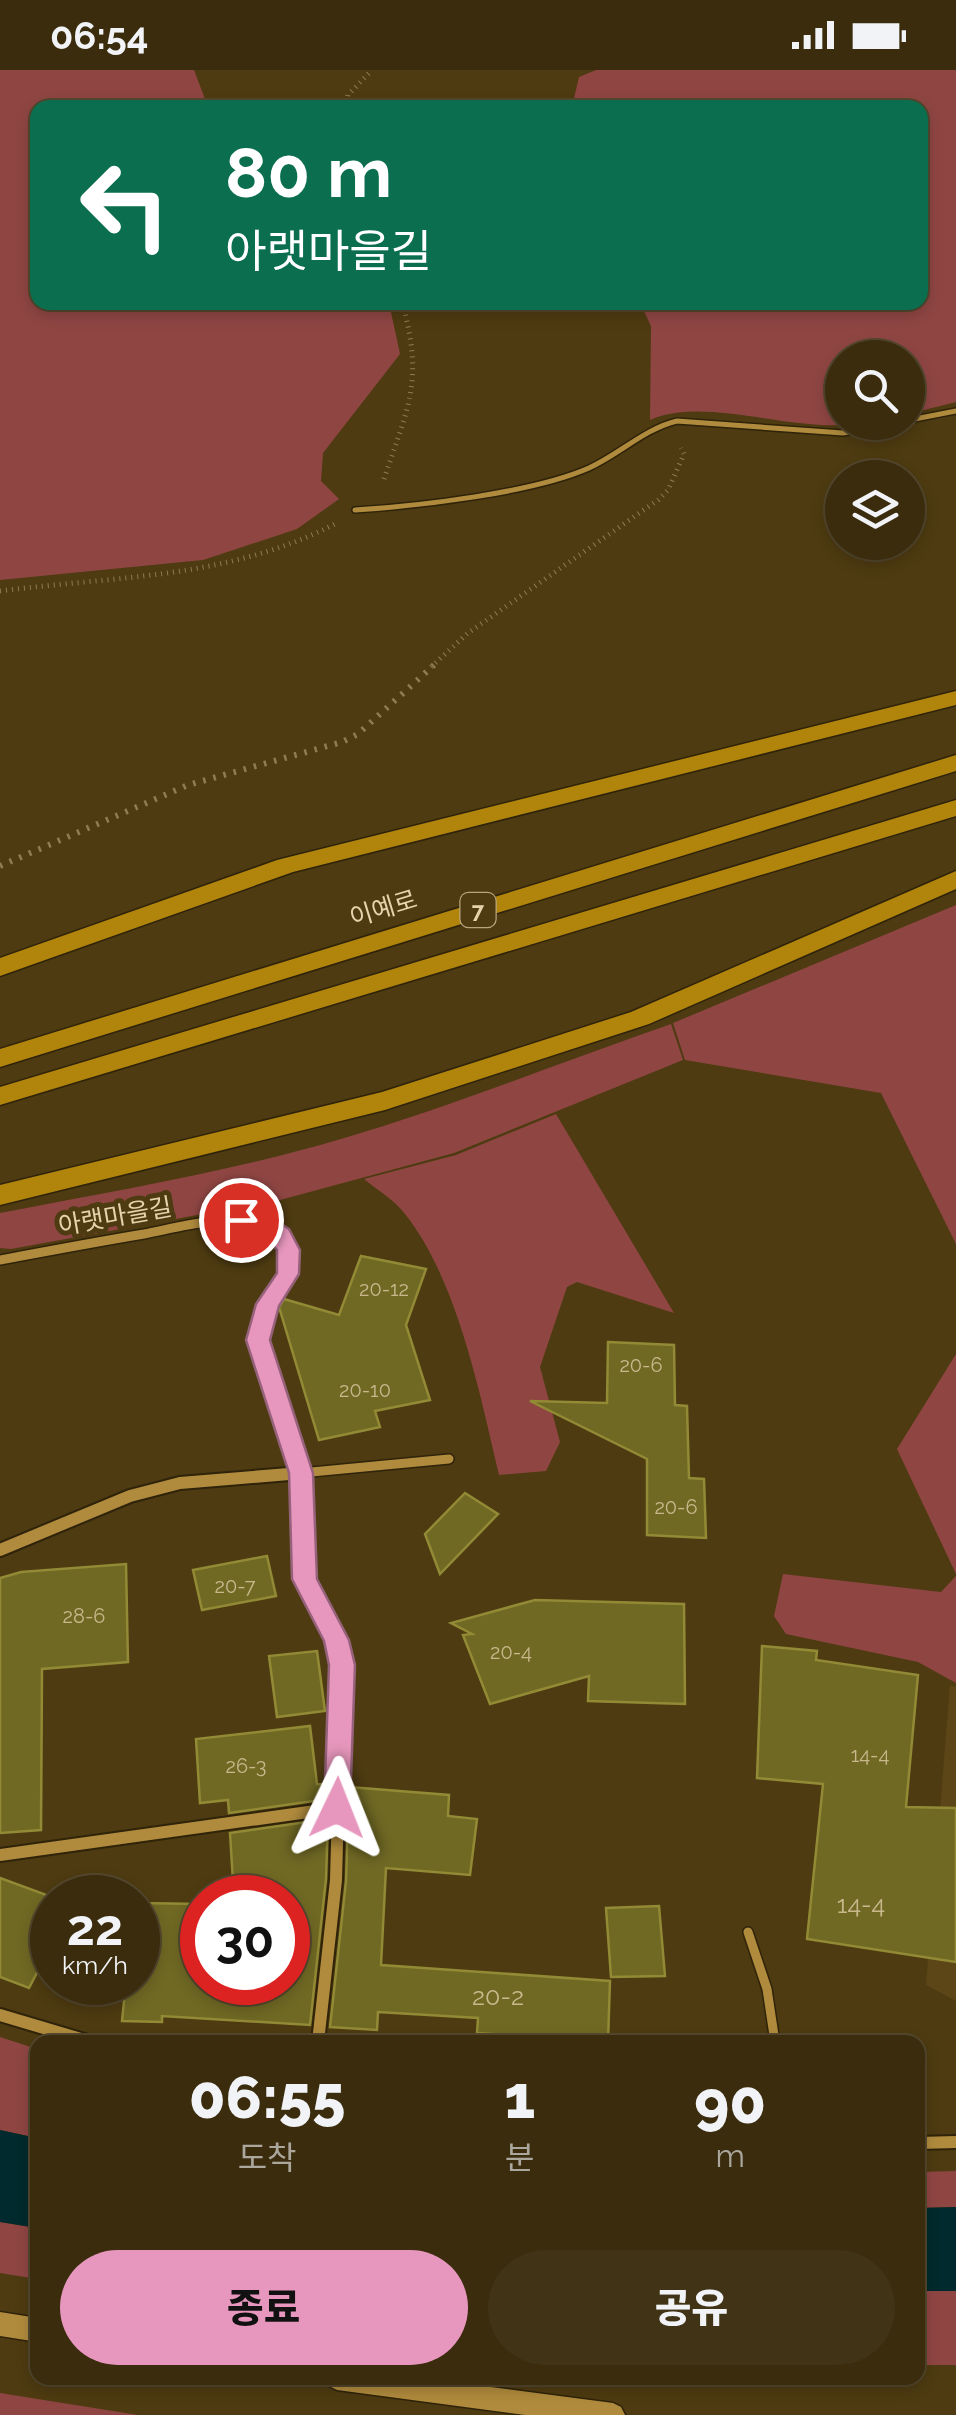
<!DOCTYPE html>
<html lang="ko">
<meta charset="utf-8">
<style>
:root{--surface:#3a2c0d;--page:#413416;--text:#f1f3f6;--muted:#aba79d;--line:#54482e;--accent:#e797bd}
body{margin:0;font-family:Raleway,"Noto Sans KR",sans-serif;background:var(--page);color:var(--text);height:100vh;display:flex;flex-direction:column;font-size:38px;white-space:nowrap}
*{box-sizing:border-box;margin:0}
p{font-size:32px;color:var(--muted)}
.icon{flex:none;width:55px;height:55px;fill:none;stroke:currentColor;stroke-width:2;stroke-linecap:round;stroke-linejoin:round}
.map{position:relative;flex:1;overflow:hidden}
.sheet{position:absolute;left:30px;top:1965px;width:895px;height:350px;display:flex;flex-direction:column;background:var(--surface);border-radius:20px;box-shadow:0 5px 15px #0003,0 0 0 2px var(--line)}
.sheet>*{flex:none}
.guide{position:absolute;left:30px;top:30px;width:898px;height:210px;border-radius:20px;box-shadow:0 5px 15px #0003,0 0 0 2px var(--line);background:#0b6e4f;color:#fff;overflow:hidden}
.controls{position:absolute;left:825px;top:270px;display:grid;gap:20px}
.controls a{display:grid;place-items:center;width:100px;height:100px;border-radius:50%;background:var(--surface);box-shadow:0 5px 15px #0003,0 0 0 2px var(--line);font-size:50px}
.speed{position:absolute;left:30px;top:1805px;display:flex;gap:20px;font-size:50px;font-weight:700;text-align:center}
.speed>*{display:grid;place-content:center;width:130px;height:130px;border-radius:50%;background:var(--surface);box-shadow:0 5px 15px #0003,0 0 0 2px var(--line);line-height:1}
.speed small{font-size:25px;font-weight:400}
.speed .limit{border:15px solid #d22;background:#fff;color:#111}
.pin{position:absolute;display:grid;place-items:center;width:85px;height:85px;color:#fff;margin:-42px;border:5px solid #fff;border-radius:50%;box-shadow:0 2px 10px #0007}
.me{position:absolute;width:110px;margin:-55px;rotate:2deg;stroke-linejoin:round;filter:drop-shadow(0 0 8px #0008)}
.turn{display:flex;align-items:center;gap:35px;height:210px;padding:0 30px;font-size:45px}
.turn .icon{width:130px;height:130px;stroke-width:2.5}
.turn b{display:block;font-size:70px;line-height:85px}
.eta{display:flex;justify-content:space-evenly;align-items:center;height:170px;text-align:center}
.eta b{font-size:60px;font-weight:800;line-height:70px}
.cta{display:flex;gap:20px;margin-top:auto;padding:20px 30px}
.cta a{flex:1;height:115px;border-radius:60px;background:var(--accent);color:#111;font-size:40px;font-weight:800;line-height:115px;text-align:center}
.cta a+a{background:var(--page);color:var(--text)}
.status{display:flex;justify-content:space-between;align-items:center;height:70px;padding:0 50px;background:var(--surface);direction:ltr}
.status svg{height:28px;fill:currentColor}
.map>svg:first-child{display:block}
.built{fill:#5c4617}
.green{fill:#8f4643}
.water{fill:#002a2d}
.building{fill:#706924;stroke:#928a35;stroke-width:2.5}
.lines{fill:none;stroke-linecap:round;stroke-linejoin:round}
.service-far1-casing{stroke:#2f230a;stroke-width:8}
.service-casing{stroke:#2f230a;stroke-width:12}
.minor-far1-casing{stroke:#2f230a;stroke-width:12}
.minor-casing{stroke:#2f230a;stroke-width:16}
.tertiary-casing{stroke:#2f230a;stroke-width:3}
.trunk-casing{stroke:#2f230a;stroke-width:3}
.path-far1{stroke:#8f7c54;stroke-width:5;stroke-dasharray:1 5;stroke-linecap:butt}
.path{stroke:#8f7c54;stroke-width:6;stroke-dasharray:2.5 8;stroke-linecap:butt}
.service-far1{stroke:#b08b3d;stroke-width:5}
.service{stroke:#b08b3d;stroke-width:9}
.minor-far1{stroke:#b08b3d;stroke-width:9}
.minor{stroke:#b08b3d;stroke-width:12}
.tertiary{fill:#b08b3d;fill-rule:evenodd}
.trunk{fill:#b1840c;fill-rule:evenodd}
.route{fill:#e797bd;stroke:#96627b;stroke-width:2.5}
.labels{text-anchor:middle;stroke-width:10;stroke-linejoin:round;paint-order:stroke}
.number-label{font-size:20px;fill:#c8b88c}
.shield{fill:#4e3b11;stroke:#b8a57f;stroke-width:2.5}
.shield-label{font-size:22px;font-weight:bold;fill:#e6d3ae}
.street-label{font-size:25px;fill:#e6d3ae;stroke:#4e3b11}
.near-number-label{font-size:25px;fill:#c8b88c}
</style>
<div class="status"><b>06:54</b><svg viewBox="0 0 49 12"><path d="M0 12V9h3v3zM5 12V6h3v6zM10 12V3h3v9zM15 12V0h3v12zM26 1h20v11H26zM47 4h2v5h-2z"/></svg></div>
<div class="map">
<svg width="956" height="2345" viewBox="0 0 956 2345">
<rect width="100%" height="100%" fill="#4e3b11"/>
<path class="built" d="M950,1615L956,1617V1931L926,1915Z"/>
<path class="green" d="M0,0H194L208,37L38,38V232L389,233L400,284L323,383L321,411L339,429L297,459L203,490L0,510Z
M596,0H956V332L908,344V288H842V352L865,353C797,365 706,325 650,350L651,256L640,233L920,232V38L572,37L579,7Z
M956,835V1174L881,1023L685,990L673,953Z
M671,954L683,990L454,1083L280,1130L11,1179L0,1178V1143C114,1121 229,1102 341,1069C453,1036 561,992 671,954Z
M556,1044L674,1243L577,1212L567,1217L540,1297L560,1372L546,1401L499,1405C480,1324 457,1209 405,1144C395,1130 377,1120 364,1109L456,1085Z
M956,1284V1504L897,1379Z
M783,1504L941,1522L956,1506V1613L918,1592L786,1564L774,1546Z
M0,1967L37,1979V2068L0,2060Z
M956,2101V2137L918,2138V2102Z
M0,2152L37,2158V2209L0,2203Z
M918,2221H956V2295H918Z
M0,2323L138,2345H0Z"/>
<path class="water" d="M0,2060L37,2068V2158L0,2152Z
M956,2137V2221H918V2138Z"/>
<path class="building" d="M361,1186L426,1199L406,1255L430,1330L375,1341L380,1357L319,1370L279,1237L284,1229L339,1245Z
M608,1272L674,1275L675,1335L687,1336L689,1408L704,1409L706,1468L647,1465V1389L530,1331L607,1333Z
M465,1423L498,1444L440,1504L425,1464Z
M267,1486L276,1526L202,1540L193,1500Z
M126,1494L128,1592L42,1599L41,1760L0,1763V1508L21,1502Z
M535,1530L684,1534L685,1634L588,1631L589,1606L490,1634L463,1565L472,1564L451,1553Z
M762,1576L817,1581L816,1590L918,1605L906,1737L956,1738V1892L807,1869L823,1714L757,1708Z
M317,1581L325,1641L277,1647L269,1586Z
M310,1656L317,1714L329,1715L328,1729L229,1743L228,1730L200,1733L196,1669Z
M349,1717L449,1725L448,1746L477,1749L470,1805L386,1798L381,1895L610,1911L608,1972L477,1963L478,1948L378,1942L377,1960L330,1957L346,1811Z
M328,1749L326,1809L310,1955L162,1946V1952L122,1951L126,1912H138V1833L202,1834V1912H288V1828H234L230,1763Z
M0,1808L52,1827V1901L40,1897L29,1918L0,1907Z
M659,1836L665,1906L611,1907L606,1838Z"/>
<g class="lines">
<defs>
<path id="service-far1" d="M355,440C419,436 532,423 589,398C620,384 644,359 677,351L843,363L956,341"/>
<path id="service" d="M301,1403L449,1389
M748,1862L767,1919L775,1972"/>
<path id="minor-far1" d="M0,1190C48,1181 96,1172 144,1164C180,1157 221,1145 258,1153C276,1158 291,1172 291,1191C290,1209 276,1225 268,1239C245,1280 274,1324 289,1363"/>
<path id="minor" d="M288,1360L302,1416L303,1498L342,1595L336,1810L318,1972
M0,1480L130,1426L180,1413L301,1403
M0,1785L337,1738
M0,1945L91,1972
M918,2073L956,2072"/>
<path id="tertiary" d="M0,2242L38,2248V2272L0,2266Z
M325,2308H421L613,2333L621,2337L625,2345H525L337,2320L329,2316Z"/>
<path id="trunk" d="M956,621V635L293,802L0,906V888L277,790Z
M956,685V701L0,997V979Z
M956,730V746L0,1035V1017Z
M956,801V819L649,954L385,1040L0,1135V1115L382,1022L631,942Z"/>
</defs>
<use href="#service-far1" class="service-far1-casing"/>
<use href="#service" class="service-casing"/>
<use href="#minor-far1" class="minor-far1-casing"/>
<use href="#minor" class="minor-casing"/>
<use href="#tertiary" class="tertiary-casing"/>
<use href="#trunk" class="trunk-casing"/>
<path class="path-far1" d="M346,38L348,25L372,0
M384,409C409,334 424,311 402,232
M0,521C117,506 227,509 335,454
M431,597L468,563L658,430L668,420L684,384L681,378"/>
<path class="path" d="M0,796L188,715L342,672L358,664L434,595"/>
<use href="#service-far1" class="service-far1"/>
<use href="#service" class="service"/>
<use href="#minor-far1" class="minor-far1"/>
<use href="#minor" class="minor"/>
<use href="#tertiary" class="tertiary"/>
<use href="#trunk" class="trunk"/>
</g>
<path class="route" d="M241,1141L277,1151L289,1159L300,1180L299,1204L279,1236L270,1270L313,1403L317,1509L349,1570L355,1595L350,1738L346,1747L337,1750L328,1747L324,1738L329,1595L324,1571L292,1509L289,1403L246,1270L256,1234L277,1203V1180L262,1164L233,1156L229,1150Z"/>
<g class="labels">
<g class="number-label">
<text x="384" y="1226">20-12</text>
<text x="641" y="1302">20-6</text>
<text x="365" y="1327">20-10</text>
<text x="676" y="1444">20-6</text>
<text x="235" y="1523">20-7</text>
<text x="84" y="1553">28-6</text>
<text x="511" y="1589">20-4</text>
<text x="870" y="1692">14-4</text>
<text x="246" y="1703">26-3</text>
</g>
<rect class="shield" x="460.5" y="823" width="35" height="34" rx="8"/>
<g class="shield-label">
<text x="478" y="848">7</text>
</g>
<g class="street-label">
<text transform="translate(383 838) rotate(-17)" y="9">이예로</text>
<text transform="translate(115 1146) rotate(-10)" y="9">아랫마을길</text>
</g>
<g class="near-number-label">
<text x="861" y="1843">14-4</text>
<text x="498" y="1935">20-2</text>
</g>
</g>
</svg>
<div class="controls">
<a><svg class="icon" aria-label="search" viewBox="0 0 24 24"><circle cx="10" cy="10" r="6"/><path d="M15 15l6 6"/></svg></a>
<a><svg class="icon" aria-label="layers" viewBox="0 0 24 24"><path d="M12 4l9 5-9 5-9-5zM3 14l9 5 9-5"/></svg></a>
</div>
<div class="speed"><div>22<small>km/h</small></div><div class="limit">30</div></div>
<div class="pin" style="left:241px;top:1150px;background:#d93025"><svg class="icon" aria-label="arrive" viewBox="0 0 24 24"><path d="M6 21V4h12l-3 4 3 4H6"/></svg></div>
<svg class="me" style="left:337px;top:1738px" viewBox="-20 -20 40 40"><path d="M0-17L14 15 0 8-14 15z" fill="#e797bd" stroke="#fff" stroke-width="4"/></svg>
<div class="guide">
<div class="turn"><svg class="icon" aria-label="left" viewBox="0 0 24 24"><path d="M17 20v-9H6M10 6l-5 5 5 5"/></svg><div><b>80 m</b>아랫마을길</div></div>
</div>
<section class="sheet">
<div class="eta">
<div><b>06:55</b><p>도착</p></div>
<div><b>1</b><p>분</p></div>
<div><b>90</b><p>m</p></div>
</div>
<div class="cta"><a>종료</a><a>공유</a></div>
</section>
</div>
